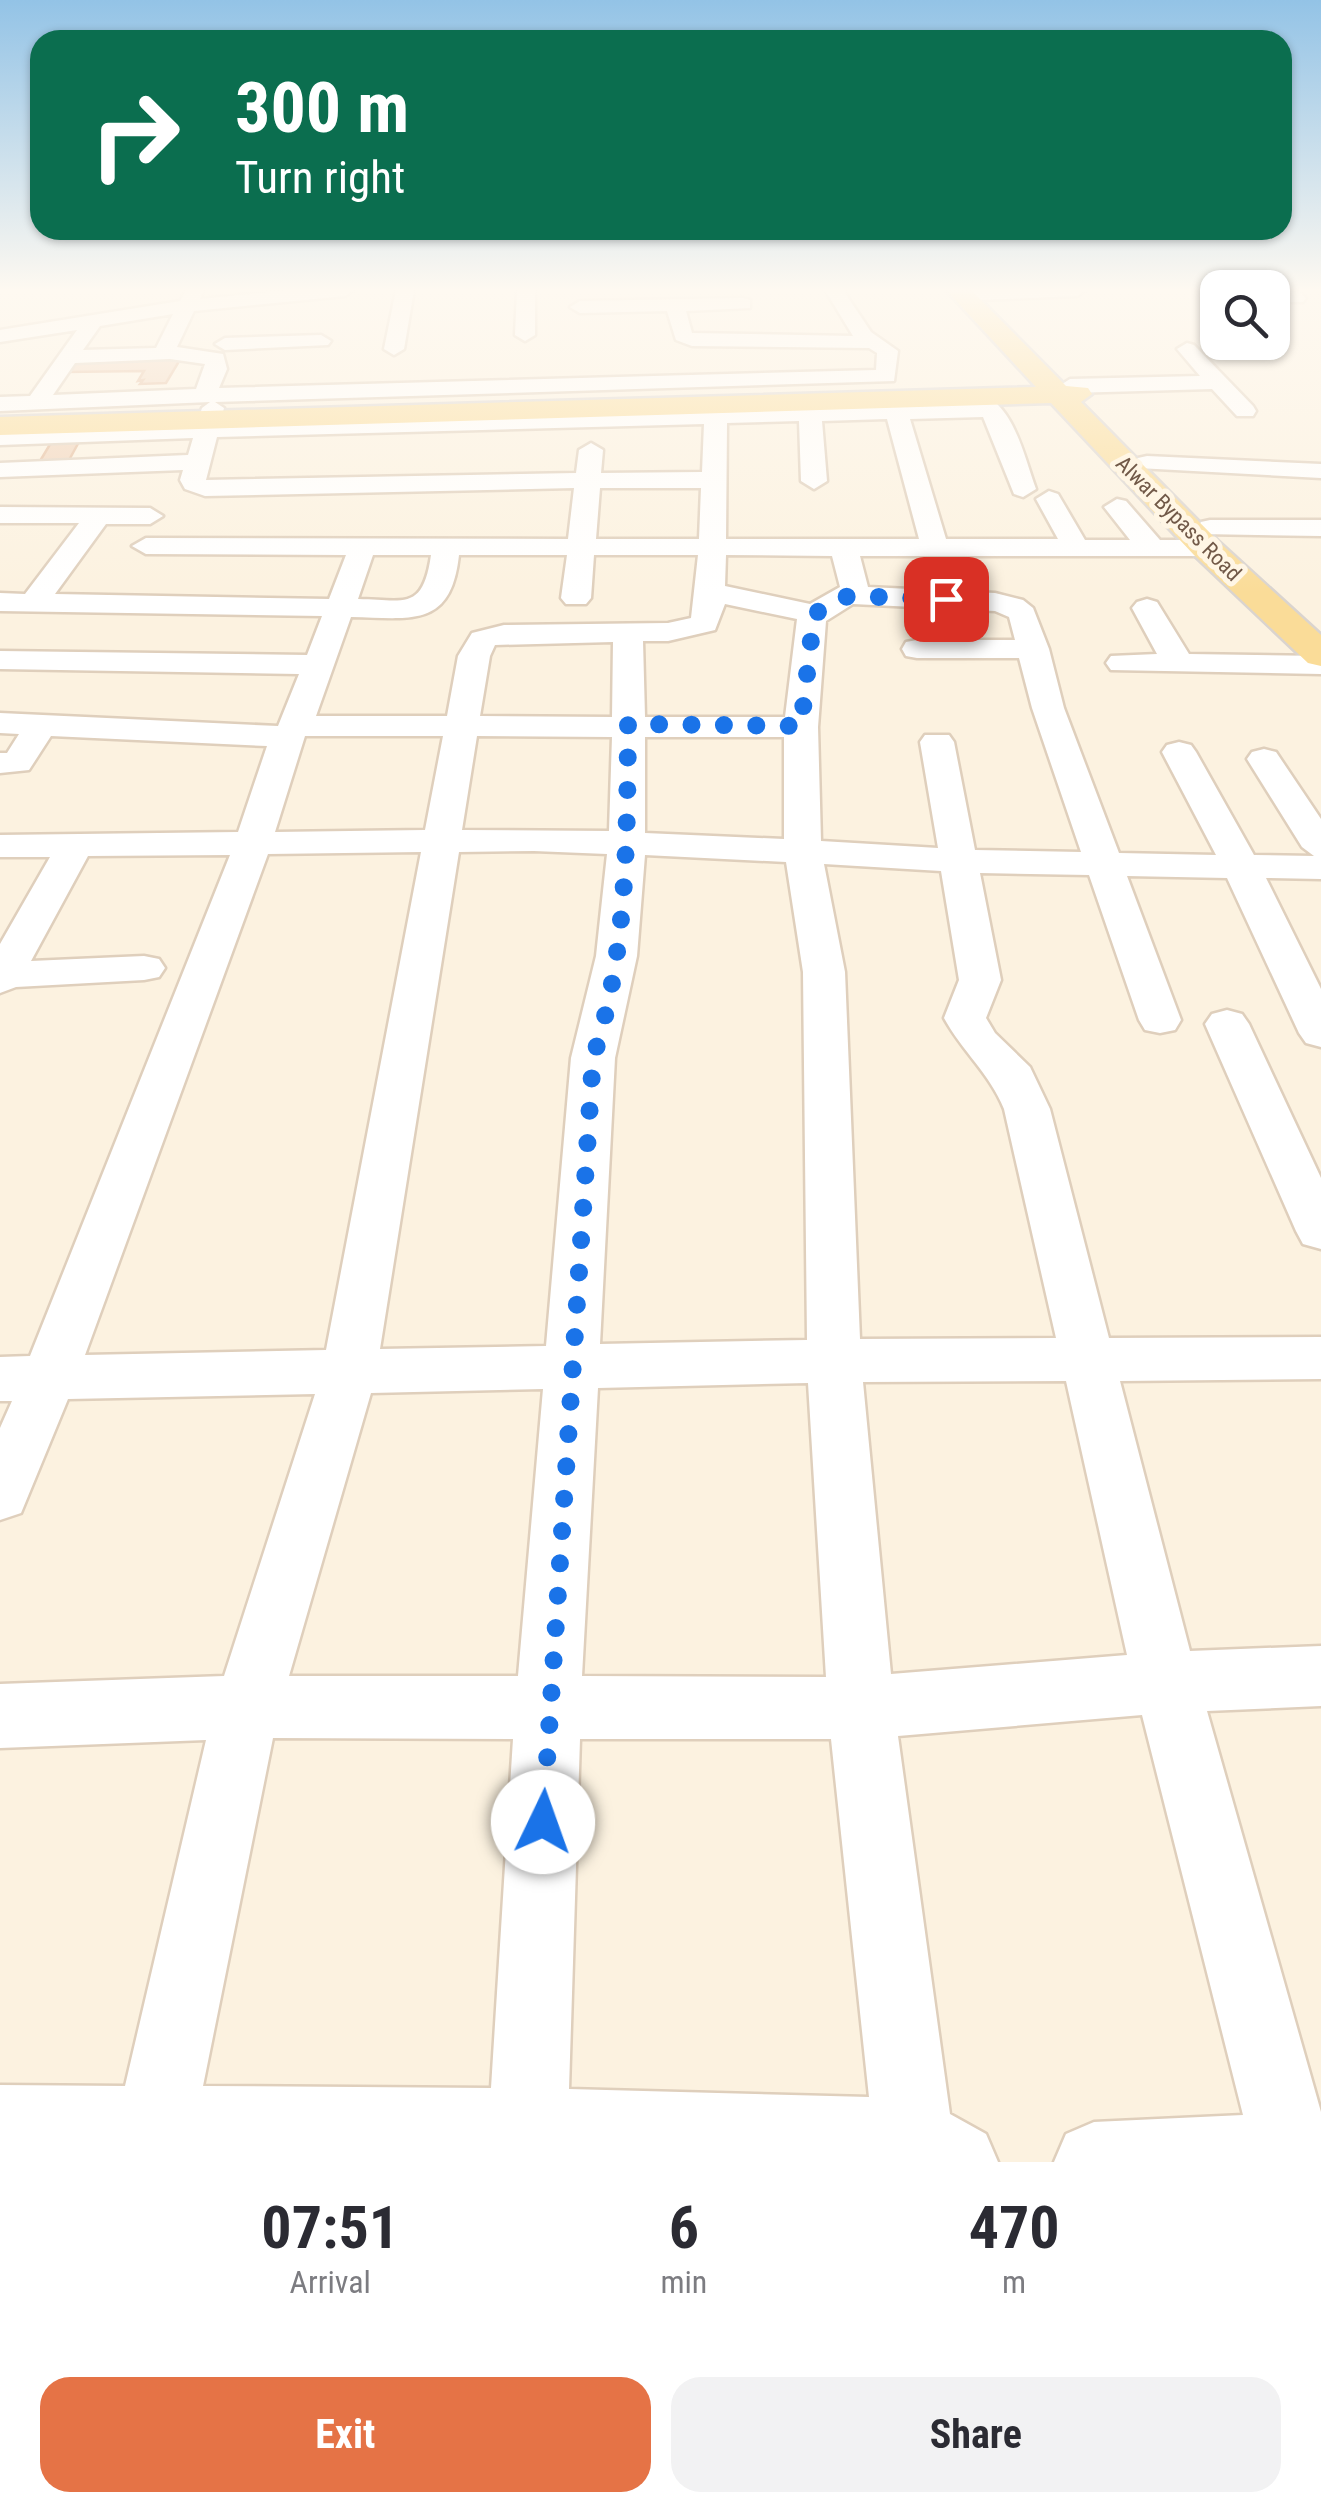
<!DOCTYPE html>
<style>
:root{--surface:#fff;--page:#f2f2f3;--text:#2b2b33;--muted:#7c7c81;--accent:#e57346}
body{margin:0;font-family:"Roboto Condensed",sans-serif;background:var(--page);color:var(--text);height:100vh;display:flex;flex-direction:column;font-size:38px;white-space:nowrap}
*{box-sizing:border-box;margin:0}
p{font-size:32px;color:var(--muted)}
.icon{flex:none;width:55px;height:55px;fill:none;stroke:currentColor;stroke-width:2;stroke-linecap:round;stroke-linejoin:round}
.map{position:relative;height:2162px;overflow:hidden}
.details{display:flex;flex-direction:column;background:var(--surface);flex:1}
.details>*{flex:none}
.guide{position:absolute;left:30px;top:30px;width:1262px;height:210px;border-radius:30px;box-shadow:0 2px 8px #0004;background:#0b6e4f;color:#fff;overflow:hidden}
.fabs{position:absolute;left:1200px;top:270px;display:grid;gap:20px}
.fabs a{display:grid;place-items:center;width:90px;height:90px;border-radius:20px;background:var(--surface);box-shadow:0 2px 8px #0004;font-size:50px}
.pin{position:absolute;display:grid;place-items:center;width:85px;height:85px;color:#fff;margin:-42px;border-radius:20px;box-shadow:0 5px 15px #0006}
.me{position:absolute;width:110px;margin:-55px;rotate:3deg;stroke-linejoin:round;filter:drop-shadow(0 0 8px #0008)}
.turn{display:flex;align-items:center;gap:35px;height:210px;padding:0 40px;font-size:45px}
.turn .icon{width:130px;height:130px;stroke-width:2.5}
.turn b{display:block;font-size:70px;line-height:85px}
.eta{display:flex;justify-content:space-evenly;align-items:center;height:170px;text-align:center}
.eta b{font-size:60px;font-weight:700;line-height:70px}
.primary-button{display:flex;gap:20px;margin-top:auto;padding:20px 40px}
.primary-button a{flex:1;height:115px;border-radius:30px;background:var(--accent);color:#fff;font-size:40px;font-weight:700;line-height:115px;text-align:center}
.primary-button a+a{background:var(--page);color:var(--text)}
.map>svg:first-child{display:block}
.building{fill:#f0d2b8;stroke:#e3b998;stroke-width:2.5}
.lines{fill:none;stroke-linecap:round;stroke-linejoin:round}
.minor-casing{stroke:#dfcfbc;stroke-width:5}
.major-casing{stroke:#dad4cf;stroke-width:5}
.minor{fill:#fff;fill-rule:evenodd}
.major{fill:#fadc98;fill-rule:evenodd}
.route{stroke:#1a73e8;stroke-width:18;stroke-dasharray:0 32.4}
.labels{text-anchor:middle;stroke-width:10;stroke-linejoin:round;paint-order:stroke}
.far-street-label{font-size:22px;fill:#715948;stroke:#fff6e5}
</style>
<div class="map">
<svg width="1321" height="2162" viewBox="0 0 1321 2162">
<rect width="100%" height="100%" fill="#fcf2e0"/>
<path class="building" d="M157,358H181L166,383L140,384L143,380L138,381L144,371L68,372L76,361Z
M80,440L69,460L40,461L52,441Z"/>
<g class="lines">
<defs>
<path id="minor" d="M186,290H204L200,299L291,290H354L345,296L194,311L177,347L223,354L227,369L219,388L876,370L877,353L869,348L692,346L676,340L667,311L580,313L570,307L580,301L743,298L750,300V308L686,311L692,333L853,336L825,290H843L871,332L898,351L894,381L215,402L224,408L220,423L967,404L962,397L973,390C1014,401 1023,454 1036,489L1023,497L1014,494L983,417L910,419L946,539H1058L1036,499L1049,491L1058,494L1085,540H1130L1104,507L1117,499L1126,501L1160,540H1206L1220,548L1206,556H860L868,587L995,593L1023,600L1033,608L1049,649L1064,708L1119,853L1216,855L1162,752L1167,745L1179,742L1191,745L1196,752L1254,855L1314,856L1302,847L1247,759L1252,752L1264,749L1276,752L1321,819V879L1266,878L1321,989V1047L1306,1043L1299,1033L1227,878L1127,876L1181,1020L1175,1030L1160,1033L1145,1030L1139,1020L1089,875L980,873L1001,980L986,1018L995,1033L1030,1067L1050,1109L1109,1338L1321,1337V1379L1120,1381L1190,1651L1321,1646V1706L1207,1711L1321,2112V2162H1054L1066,2134L1094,2122L1243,2115L1142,1715L898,1736L950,2114L986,2134L998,2162H0V2085L125,2086L206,1740L0,1748V1684L224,1676L315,1394L68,1399L21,1513L0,1520V1428L12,1401H0V1357L30,1356L230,855L88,856L31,961L144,956L159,959L165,968L159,977L144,980L16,987L0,993V944L50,857H0V835L238,832L267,746L51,736L29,770L0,773V753H7L19,734L0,733V713L278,726L299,674L0,669V651L307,655L322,616L0,611V593L25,594L79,523H0V507L150,508L163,516L150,524H106L55,594L329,599L346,555L146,554L132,546L146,538L568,539L574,488L205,496L185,489L180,480L183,470L0,477V463L188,455L193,438L0,445V431L197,424L202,408L210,402L0,411V397L30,396L77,330L0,342V330L180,301ZM173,314L156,348L83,350L100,326ZM170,359L205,364L196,389L53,395L75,363ZM887,419L919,539H726L727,423L799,421L801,481L814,489L827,481L822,421ZM704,424L702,472L601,473L603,450L591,443L579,450L576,473L206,480L217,437ZM600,488H701L699,539H596ZM373,555H431C423,611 405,600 358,599ZM459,555H567L561,598L566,604H586L591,598L594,555H698L691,618L668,623L504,625L472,633L458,656L447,716H316L351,617C411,618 451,629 459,555ZM726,555L832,556L840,587L810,604L725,586ZM725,604L797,619L785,717H645L643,641H668L715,630ZM853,604L995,611L1009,617L1015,640H917L906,642L902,649L906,656L917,658H1019L1032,708L1081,852L975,850L954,742L949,735H925L920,742L938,848L821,841L818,727L826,621ZM613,642L612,717L480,716L490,656L495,645ZM305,736H443L425,830L275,832ZM477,736L612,737L609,831L462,830ZM645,737H784V839L645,833ZM534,851L607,854L596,956L571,1058L546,1346L380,1349L459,852ZM421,852L326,1350L85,1355L268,854ZM645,855L786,862L803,972L807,1340L600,1344L615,1058L637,956ZM824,864L941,871L959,980L944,1018C962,1051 990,1074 1004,1109L1056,1338L860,1339L845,972ZM1066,1381L1127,1655L891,1674L863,1382ZM808,1383L826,1677L582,1676L598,1388ZM543,1389L518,1676H289L371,1393ZM273,1738L513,1739L491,2088L203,2086ZM580,1739H831L869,2097L569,2089Z
M396,290H414L404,349L394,355L384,349Z
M517,290H535V335L525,341L515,335Z
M973,290H1086L1077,296L979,300L969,294Z
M1278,290H1298L1306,298L1303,302H1289Z
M321,335L331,341L328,345L225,350L215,344L225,338Z
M1187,343L1194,345L1253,406L1256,411L1253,416H1237L1212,389L1070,393L1059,386L1070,379L1200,376L1177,349Z
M1147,456L1321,464V478L1138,468L1135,463L1138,458Z
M1210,520H1321V536L1201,534L1197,528L1201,522Z
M1147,599L1157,602L1189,654L1321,656V674L1111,670L1106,663L1111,656L1157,654L1132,608L1137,602Z
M1227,1010L1242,1014L1249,1024L1321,1178V1249L1303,1244L1296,1231L1205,1024L1212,1014Z"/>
<path id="major" d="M946,290H971L1066,386L1088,388L1092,394L1081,402L1218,541L1321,635V666L1308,663L1194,555L1051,403L0,435V417L1036,387Z"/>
</defs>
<use href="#minor" class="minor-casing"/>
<use href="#major" class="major-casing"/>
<use href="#minor" class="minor"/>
<use href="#major" class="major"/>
</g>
<linearGradient id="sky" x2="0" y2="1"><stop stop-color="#93c3e6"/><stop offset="0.49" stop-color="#fef9f1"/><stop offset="1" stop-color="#fef9f1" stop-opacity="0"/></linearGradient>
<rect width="1321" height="592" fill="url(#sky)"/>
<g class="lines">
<path class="route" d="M543,1822L593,1058C628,953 627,835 628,724L801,726L814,614L848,596L946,599"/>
</g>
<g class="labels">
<g class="far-street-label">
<text transform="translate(1179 518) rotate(45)" y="8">Alwar Bypass Road</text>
</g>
</g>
</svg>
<div class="fabs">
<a><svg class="icon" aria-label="search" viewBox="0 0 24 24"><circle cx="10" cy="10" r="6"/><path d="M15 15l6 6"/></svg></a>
</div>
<div class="pin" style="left:946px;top:599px;background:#d93025"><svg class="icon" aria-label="arrive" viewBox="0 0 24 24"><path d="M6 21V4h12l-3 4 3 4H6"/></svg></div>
<svg class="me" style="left:543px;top:1822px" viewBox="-20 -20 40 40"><circle r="19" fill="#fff"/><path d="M0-13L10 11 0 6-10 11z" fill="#1a73e8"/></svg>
<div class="guide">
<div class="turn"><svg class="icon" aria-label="right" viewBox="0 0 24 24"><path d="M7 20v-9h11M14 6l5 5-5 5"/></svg><div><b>300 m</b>Turn right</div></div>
</div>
</div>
<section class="details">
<div class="eta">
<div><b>07:51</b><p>Arrival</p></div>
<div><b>6</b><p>min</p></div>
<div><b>470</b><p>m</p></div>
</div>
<div class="primary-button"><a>Exit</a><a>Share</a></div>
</section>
